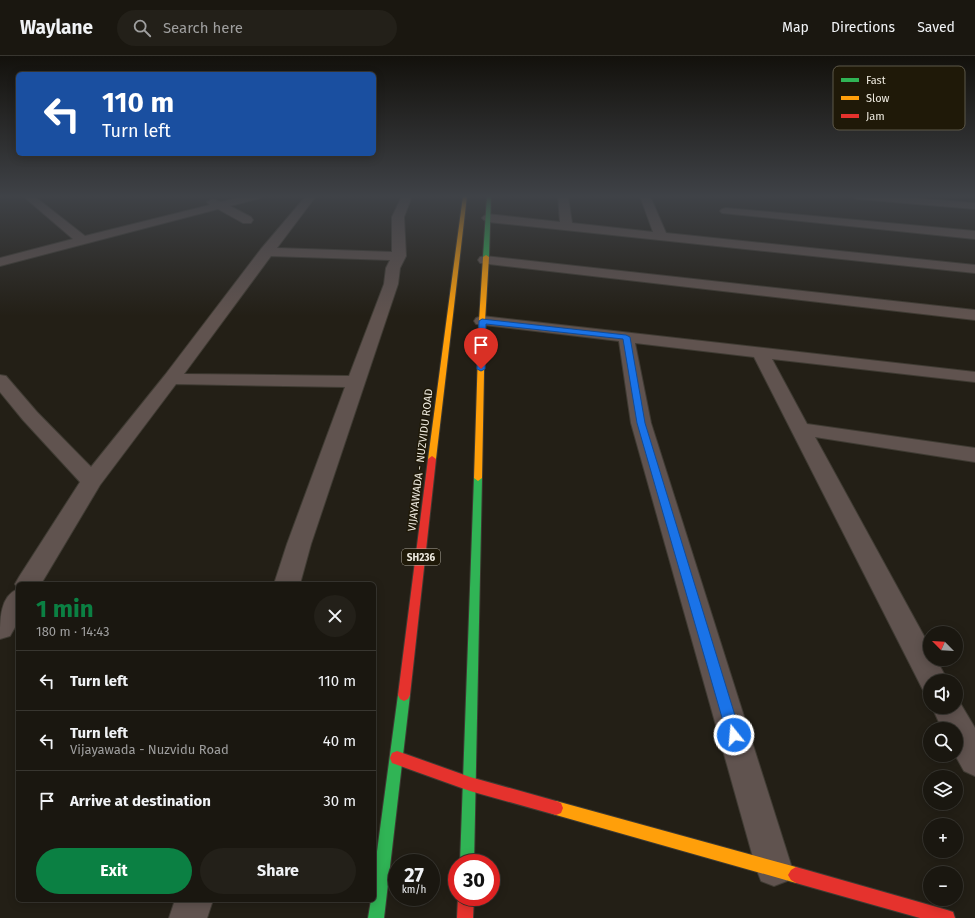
<!DOCTYPE html>
<meta charset="utf-8">
<style>
:root{--surface:#1a1710;--page:#232019;--text:#f1f3f6;--muted:#9f9f9f;--line:#383630;--accent:#0b8043}
body{margin:0;font-family:"Fira Sans",sans-serif;background:var(--page);color:var(--text);height:100vh;display:flex;flex-direction:column;font-size:15px;white-space:nowrap}
*{box-sizing:border-box;margin:0}
p{font-size:13px;color:var(--muted)}
.icon{flex:none;width:22px;height:22px;fill:none;stroke:currentColor;stroke-width:2;stroke-linecap:round;stroke-linejoin:round}
.map{position:relative;flex:1;overflow:hidden}
.panel{position:absolute;left:16px;top:526px;width:360px;height:320px;display:flex;flex-direction:column;background:var(--surface);border-radius:6px;box-shadow:0 2px 10px #0003,0 0 0 1px var(--line)}
.panel>*{flex:none}
.guide{position:absolute;left:16px;top:16px;width:360px;height:84px;border-radius:6px;box-shadow:0 2px 10px #0003,0 0 0 1px var(--line);background:#1a4fa0;color:#fff;overflow:hidden}
.needle{width:26px;rotate:294deg}
.buttons{position:absolute;left:923px;top:570px;display:grid;gap:8px}
.buttons a{display:grid;place-items:center;width:40px;height:40px;border-radius:50%;background:var(--surface);box-shadow:0 2px 10px #0003,0 0 0 1px var(--line);font-size:20px}
.speed{position:absolute;left:388px;top:798px;display:flex;gap:8px;font-size:20px;font-weight:700;text-align:center}
.speed>*{display:grid;place-content:center;width:52px;height:52px;border-radius:50%;background:var(--surface);box-shadow:0 2px 10px #0003,0 0 0 1px var(--line);line-height:1}
.speed small{font-size:10px;font-weight:400}
.speed .limit{border:6px solid #d22;background:#fff;color:#111}
.pin{position:absolute;display:grid;place-items:center;width:34px;height:34px;color:#fff;margin:-41px -17px;border-radius:50% 50% 50% 0;rotate:-45deg;box-shadow:0 0 4px #0007}
.pin .icon{rotate:45deg}
.me{position:absolute;width:44px;margin:-22px;rotate:343deg;stroke-linejoin:round;filter:drop-shadow(0 0 3px #0008)}
.turn{display:flex;align-items:center;gap:14px;height:84px;padding:0 20px;font-size:18px}
.turn .icon{width:52px;height:52px;stroke-width:2.5}
.turn b{display:block;font-size:28px;line-height:34px}
.round{display:grid;place-items:center;flex:none;width:42px;height:42px;border-radius:21px;background:var(--page)}
.summary{display:flex;align-items:center;justify-content:space-between;height:68px;padding:0 20px}
h1{font-size:24px;font-weight:700;line-height:30px;color:var(--accent)}
.primary-button{display:flex;gap:8px;margin-top:auto;padding:8px 20px}
.primary-button a{flex:1;height:46px;border-radius:24px;background:var(--accent);color:#fff;font-size:16px;font-weight:700;line-height:46px;text-align:center}
.primary-button a+a{background:var(--page);color:var(--text)}
ul{padding:0;list-style:none}
li{display:flex;align-items:center;gap:12px;height:60px;padding:0 20px;border-top:1px solid var(--line)}
li div{flex:1}
li b{display:block;font-size:15px}
li em{font-style:normal}
header{display:flex;align-items:center;gap:24px;box-sizing:border-box;height:56px;padding:0 20px;background:var(--surface);border-bottom:1px solid var(--line)}
header strong{font-size:19px}
nav{display:flex;gap:22px;margin-inline-start:auto;font-size:14px}
.search{width:280px;height:36px;background:var(--page);display:flex;align-items:center;gap:10px;box-sizing:border-box;padding:0 14px;border-radius:22px;color:var(--muted);font-size:15px}
.map>svg:first-child{display:block}
.lines{fill:none;stroke-linecap:round;stroke-linejoin:round}
.street-casing{stroke:#3f3b33;stroke-width:2}
.fast-casing{stroke:#3f3b33;stroke-width:2}
.slow-casing{stroke:#3f3b33;stroke-width:2}
.jam-casing{stroke:#3f3b33;stroke-width:2}
.street{fill:#60534f;fill-rule:evenodd}
.fast{fill:#30b455;fill-rule:evenodd}
.slow{fill:#ff9f0a;fill-rule:evenodd}
.jam{fill:#e5322d;fill-rule:evenodd}
.route{fill:#1a73e8;stroke:#114b97}
.labels{text-anchor:middle;stroke-width:3;stroke-linejoin:round;paint-order:stroke}
.shield{fill:#1f1908;stroke:#b0ab9e;stroke-width:1}
.shield-label{font-size:10px;font-weight:bold;fill:#eeeadf}
.street-label{font-size:11px;fill:#eeeadf;stroke:#1f1908}
.key{fill:#1f1908;stroke:#5d5848;stroke-width:1}
.key-label{font-size:11px;fill:#eeeadf}
</style>
<header>
<strong>Waylane</strong>
<div class="search"><svg class="icon" aria-label="search" viewBox="0 0 24 24"><circle cx="10" cy="10" r="6"/><path d="M15 15l6 6"/></svg>Search here</div>
<nav><a>Map</a><a>Directions</a><a>Saved</a></nav>
</header>
<div class="map">
<svg width="975" height="862" viewBox="0 0 975 862">
<rect width="100%" height="100%" fill="#231f16"/>
<g class="lines">
<defs>
<path id="street" d="M23,140H34L85,180L210,149L207,146L213,143L221,146L245,140H262L261,142L230,150L251,161L253,164L251,167H243L218,153L0,210V202L73,183Z
M306,140H316L277,192L392,196V161L402,140H412L404,161L406,200L400,212L398,228L311,488L300,528H274L287,488L345,331L176,328L100,429L41,528H18V566L10,580L0,583C0,563 0,540 18,533L15,528L19,521L80,426L23,364L0,336V319L6,320L37,356L91,411L165,319L261,193ZM271,200L390,204L386,212L384,228L349,320L184,318Z
M558,140H568L572,167L653,176L640,140H650L666,177L975,209V217L488,166L484,164L482,162L484,160L488,158L560,166Z
M853,140H892L975,147V153L858,143L854,142Z
M726,152L975,175V183L722,157L720,155L722,153Z
M485,200L975,254V264L480,207L478,204L480,201Z
M482,260L975,316V326L772,303L807,368L975,392V406L815,381L930,591V603H936L948,625H930V637L923,634L754,301L635,287L651,367L792,812L787,825L774,830L761,825L756,812L631,367L619,285L476,268L474,265L476,262Z
M956,640L975,672V720L964,715L955,699L956,673H942L932,651H956Z
M175,844H213L207,862H169Z"/>
<path id="fast" d="M487,140H491L489,201L486,203L483,201Z
M478,419L482,422L474,807H460L474,422Z
M404,633L408,635L410,639L384,862H368L371,844H374V818L398,639L400,635Z"/>
<path id="slow" d="M463,140H467L436,403L432,406L428,403Z
M486,199L489,201L485,265L482,422L478,425L474,422L479,265L483,201Z
M556,745L796,811L801,814L804,819L801,824L796,827L556,759L551,757L549,752L551,747Z"/>
<path id="jam" d="M432,400L436,403L410,639L408,643L404,645L400,643L398,639L428,403Z
M397,695L470,721L556,745L561,747L563,752L561,757L556,759L470,735L392,707L390,702L392,697Z
M796,811L947,854L953,856L955,862H920L796,827L791,824L788,819L791,814Z
M458,841H474L473,862H457Z"/>
</defs>
<use href="#street" class="street-casing"/>
<use href="#fast" class="fast-casing"/>
<use href="#slow" class="slow-casing"/>
<use href="#jam" class="jam-casing"/>
<use href="#street" class="street"/>
<use href="#fast" class="fast"/>
<use href="#slow" class="slow"/>
<use href="#jam" class="jam"/>
</g>
<linearGradient id="sky" x2="0" y2="1"><stop stop-color="#13110c"/><stop offset="0.54" stop-color="#3f4247"/><stop offset="1" stop-color="#3f4247" stop-opacity="0"/></linearGradient>
<rect width="975" height="260" fill="url(#sky)"/>
<path class="route" d="M482,263L626,279L630,281L645,367L741,679L739,683L734,685L729,683L727,679L637,367L623,283L486,268L485,313L481,315L477,313L479,265Z"/>
<g class="labels">
<rect class="shield" x="402" y="493" width="38" height="16" rx="3"/>
<g class="shield-label">
<text x="421" y="505">SH236</text>
</g>
<g class="street-label">
<text transform="translate(420 404) rotate(-83)" y="4">VIJAYAWADA - NUZVIDU ROAD</text>
</g>
</g>
<rect x="833" y="10" width="132" height="64" rx="6" class="key"/>
<rect x="841" y="22" width="18" height="4" fill="#30b455"/>
<rect x="841" y="40" width="18" height="4" fill="#ff9f0a"/>
<rect x="841" y="58" width="18" height="4" fill="#e5322d"/>
<g class="key-label">
<text x="866" y="28">Fast</text>
<text x="866" y="46">Slow</text>
<text x="866" y="64">Jam</text>
</g>
</svg>
<div class="buttons">
<a><svg class="needle" viewBox="-14 -14 28 28"><path d="M0-13l5 13h-10z" fill="#e53935"/><path d="M0 13l5-13h-10z" fill="#9f9f9f"/></svg></a>
<a><svg class="icon" aria-label="sound" viewBox="0 0 24 24"><path d="M4 9h4l5-4v14l-5-4H4zM17 9q2 3 0 6"/></svg></a>
<a><svg class="icon" aria-label="search" viewBox="0 0 24 24"><circle cx="10" cy="10" r="6"/><path d="M15 15l6 6"/></svg></a>
<a><svg class="icon" aria-label="layers" viewBox="0 0 24 24"><path d="M12 4l9 5-9 5-9-5zM3 14l9 5 9-5"/></svg></a>
<a>+</a>
<a>−</a>
</div>
<div class="speed"><div>27<small>km/h</small></div><div class="limit">30</div></div>
<div class="pin" style="left:481px;top:313px;background:#d93025"><svg class="icon" aria-label="arrive" viewBox="0 0 24 24"><path d="M6 21V4h12l-3 4 3 4H6"/></svg></div>
<svg class="me" style="left:734px;top:679px" viewBox="-20 -20 40 40"><circle r="17" fill="#1a73e8" stroke="#fff" stroke-width="3"/><path d="M0-11L8 9 0 5-8 9z" fill="#fff"/></svg>
<div class="guide">
<div class="turn"><svg class="icon" aria-label="left" viewBox="0 0 24 24"><path d="M17 20v-9H6M10 6l-5 5 5 5"/></svg><div><b>110 m</b>Turn left</div></div>
</div>
<section class="panel">
<div class="summary"><div><h1>1 min</h1><p>180 m · 14:43</p></div><a class="round"><svg class="icon" aria-label="close" viewBox="0 0 24 24"><path d="M6 6l12 12M18 6L6 18"/></svg></a></div>
<ul>
<li><svg class="icon" aria-label="left" viewBox="0 0 24 24"><path d="M17 20v-9H6M10 6l-5 5 5 5"/></svg><div><b>Turn left</b></div><em>110 m</em></li>
<li><svg class="icon" aria-label="left" viewBox="0 0 24 24"><path d="M17 20v-9H6M10 6l-5 5 5 5"/></svg><div><b>Turn left</b><p>Vijayawada - Nuzvidu Road</p></div><em>40 m</em></li>
<li><svg class="icon" aria-label="arrive" viewBox="0 0 24 24"><path d="M6 21V4h12l-3 4 3 4H6"/></svg><div><b>Arrive at destination</b></div><em>30 m</em></li>
</ul>
<div class="primary-button"><a>Exit</a><a>Share</a></div>
</section>
</div>
